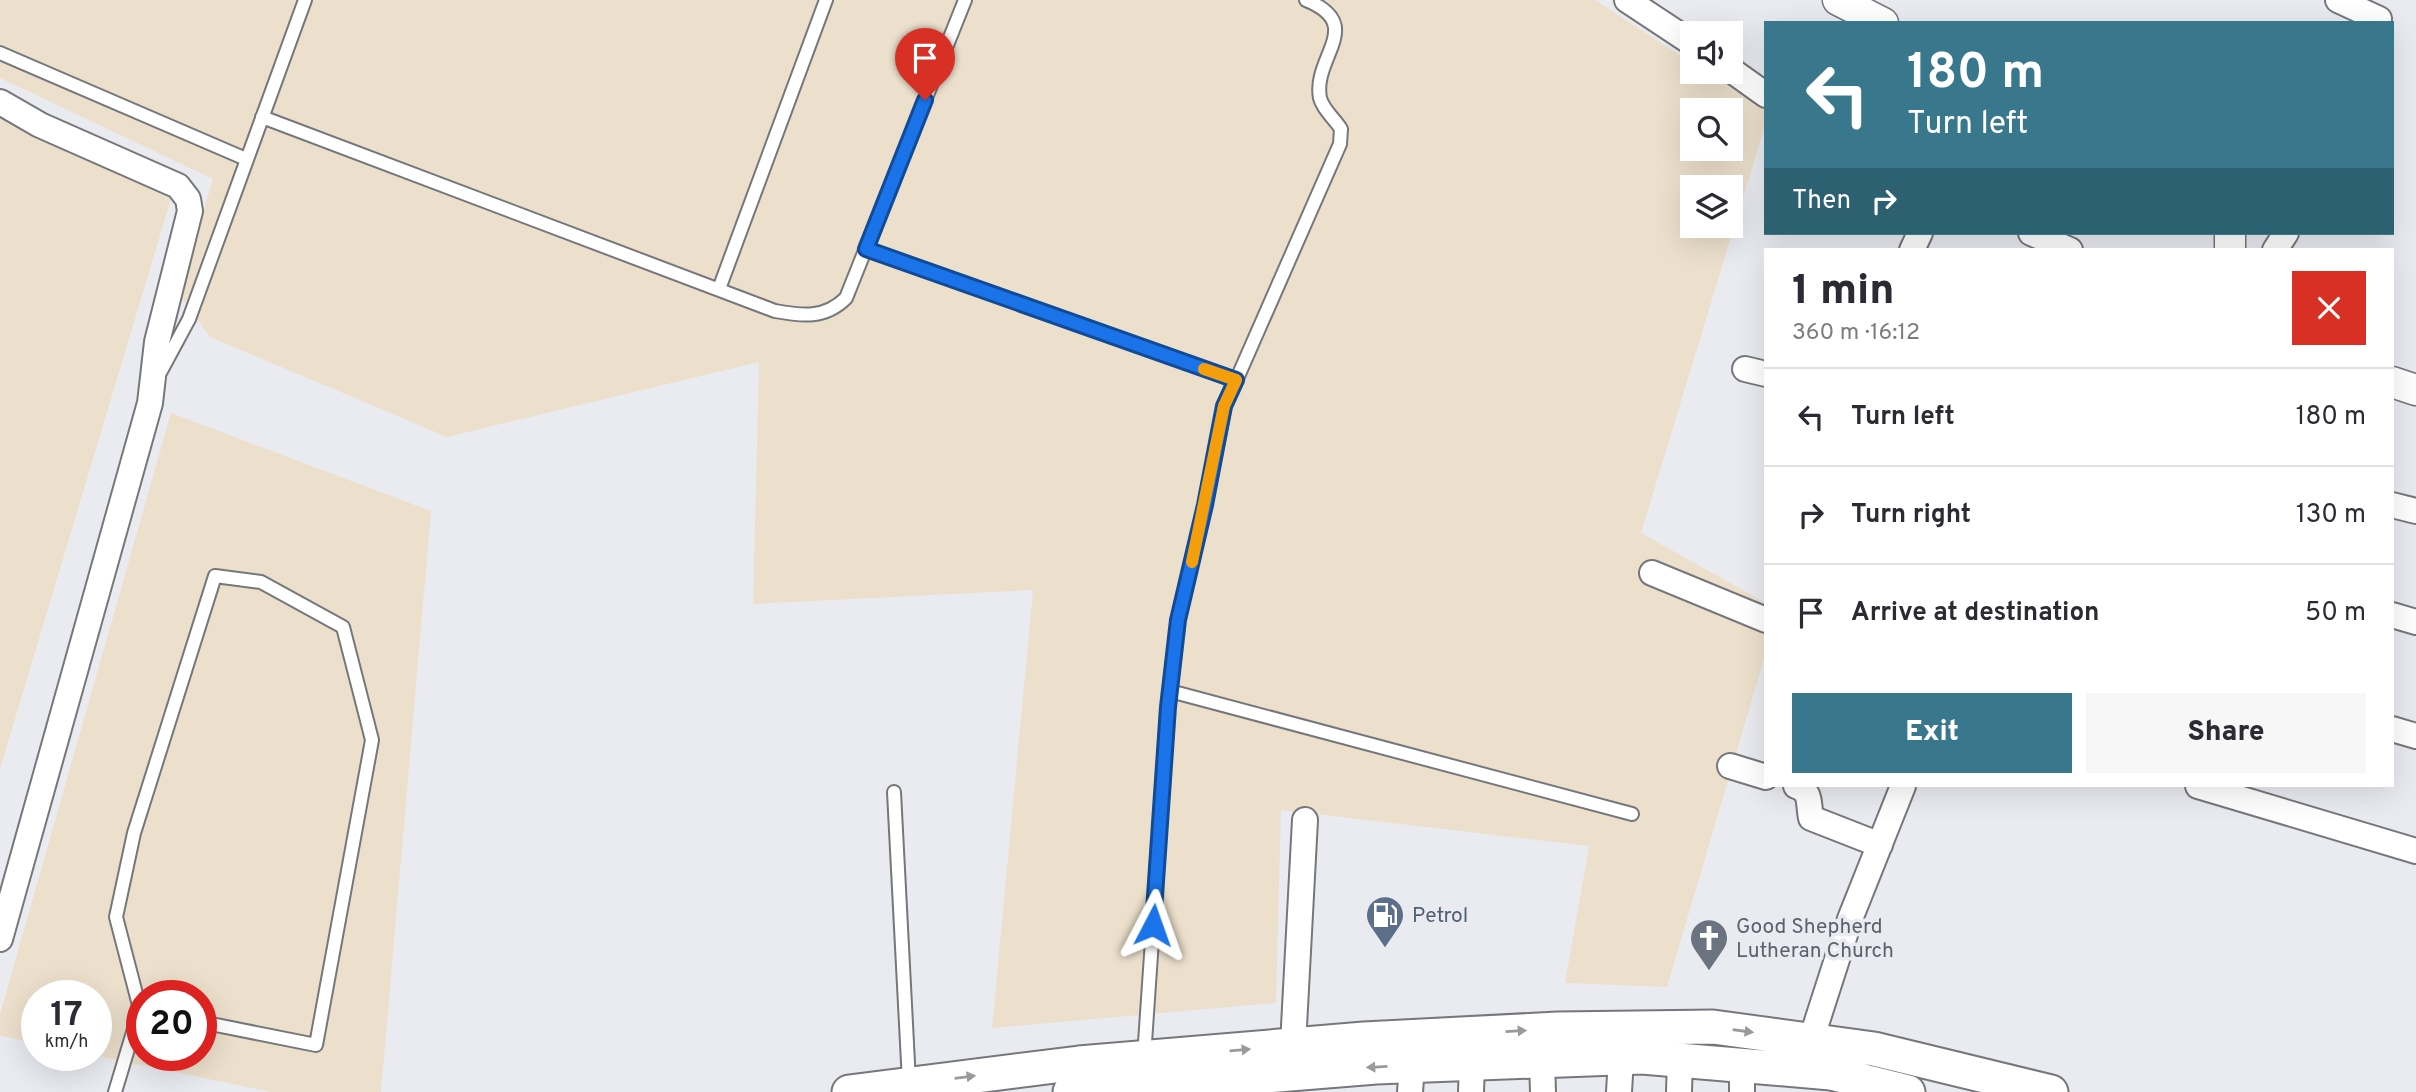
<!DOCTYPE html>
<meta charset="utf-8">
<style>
:root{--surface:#fff;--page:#f7f7f7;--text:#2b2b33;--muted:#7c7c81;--line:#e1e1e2;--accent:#39788c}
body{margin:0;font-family:Overpass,sans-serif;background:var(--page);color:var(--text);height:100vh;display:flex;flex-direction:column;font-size:26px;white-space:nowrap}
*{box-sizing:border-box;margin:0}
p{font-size:23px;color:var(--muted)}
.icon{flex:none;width:38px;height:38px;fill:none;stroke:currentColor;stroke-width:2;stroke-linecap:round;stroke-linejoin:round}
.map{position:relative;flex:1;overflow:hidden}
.sheet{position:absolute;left:1764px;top:248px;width:630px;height:539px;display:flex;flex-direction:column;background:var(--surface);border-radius:0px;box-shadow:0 7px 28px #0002}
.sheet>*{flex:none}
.guide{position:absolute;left:1764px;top:21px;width:630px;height:214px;border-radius:0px;box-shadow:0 7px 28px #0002;background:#39788c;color:#fff;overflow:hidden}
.controls{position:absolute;left:1680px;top:21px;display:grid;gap:14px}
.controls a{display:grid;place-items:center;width:63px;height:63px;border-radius:0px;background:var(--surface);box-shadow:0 7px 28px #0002;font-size:35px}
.speed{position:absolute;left:21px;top:980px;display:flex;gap:14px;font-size:35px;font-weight:700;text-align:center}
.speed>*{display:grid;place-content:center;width:91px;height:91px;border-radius:50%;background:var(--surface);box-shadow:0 7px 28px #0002;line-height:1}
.speed small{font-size:18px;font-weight:400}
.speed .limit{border:10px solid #d22;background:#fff;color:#111}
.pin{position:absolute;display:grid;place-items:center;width:60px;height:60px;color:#fff;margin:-72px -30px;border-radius:50% 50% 50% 0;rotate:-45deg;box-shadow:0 0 7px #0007}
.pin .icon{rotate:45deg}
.me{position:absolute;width:77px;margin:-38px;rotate:4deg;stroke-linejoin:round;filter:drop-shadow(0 0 5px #0008)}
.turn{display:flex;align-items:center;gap:24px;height:147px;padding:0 28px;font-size:32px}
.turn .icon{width:91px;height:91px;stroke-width:2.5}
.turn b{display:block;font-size:49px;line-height:60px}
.then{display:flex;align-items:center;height:66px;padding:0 28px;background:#0003;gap:14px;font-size:26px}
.round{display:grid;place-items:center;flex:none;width:74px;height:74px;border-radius:0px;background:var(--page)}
.headline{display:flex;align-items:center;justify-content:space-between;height:119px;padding:0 28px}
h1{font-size:42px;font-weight:800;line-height:52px}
.action{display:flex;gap:14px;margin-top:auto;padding:14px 28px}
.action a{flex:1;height:80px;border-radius:0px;background:var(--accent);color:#fff;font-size:28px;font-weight:800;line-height:80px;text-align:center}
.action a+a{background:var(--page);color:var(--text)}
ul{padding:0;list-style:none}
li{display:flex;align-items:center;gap:21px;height:98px;padding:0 28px;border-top:2px solid var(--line)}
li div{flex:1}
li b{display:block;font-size:26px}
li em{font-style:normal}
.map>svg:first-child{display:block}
.industrial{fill:#ece0cc;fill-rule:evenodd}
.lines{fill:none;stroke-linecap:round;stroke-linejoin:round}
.service-casing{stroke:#76777b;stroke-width:16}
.minor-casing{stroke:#76777b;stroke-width:28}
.tertiary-casing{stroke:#76777b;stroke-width:33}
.secondary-casing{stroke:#76777b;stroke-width:37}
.service{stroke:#fff;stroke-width:12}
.minor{stroke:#fff;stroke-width:24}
.tertiary{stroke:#fff;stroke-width:30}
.secondary{stroke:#fff;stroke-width:33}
.oneway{fill:#9a9a9b}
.route-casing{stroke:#114b97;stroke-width:18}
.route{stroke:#1a73e8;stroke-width:12}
.slow{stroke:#f59e0b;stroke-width:12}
.labels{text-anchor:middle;stroke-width:7;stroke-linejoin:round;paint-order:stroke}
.service-label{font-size:21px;fill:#4e5e75;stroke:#eaebf1;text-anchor:start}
.worship-label{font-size:21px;fill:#5b616d;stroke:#eaebf1;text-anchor:start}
</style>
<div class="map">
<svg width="2416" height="1092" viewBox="0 0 2416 1092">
<rect width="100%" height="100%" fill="#eaebf1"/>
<path class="industrial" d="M0,0H1595L1692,63V72H1706L1766,110V122L1641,533L1766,603V652L1667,987L1565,983L1589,846L1281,810L1276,1003L992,1028L1033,590L753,604L759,362L447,437L210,337L179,294L213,179L0,78ZM1692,110H1731V149H1692ZM1692,187H1731V226H1692Z
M0,116L171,199L0,769Z
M171,413L431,511L381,1092H270L93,1055H96V996H37V1043L0,1036V1014ZM142,996H201V1055H142Z"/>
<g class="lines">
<defs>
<path id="service" d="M0,53L246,159
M262,117L775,311C802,316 825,319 846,298L965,0
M866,249L1236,380
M719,289L826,0
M161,371L189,319L305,0
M1170,691L1632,814
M894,792L909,1082
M1144,1057L1168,707L1178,620L1205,505L1225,406L1340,144L1341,129C1335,119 1323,110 1320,98C1312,57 1367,25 1306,0
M115,1092L140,1009L116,917L134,833L215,576L261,582L343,627L372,740L316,1045L201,1022"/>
<path id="minor" d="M1627,0L1692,43
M2338,0L2379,19
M1731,70L1766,95
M0,102L40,125L178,186L188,199L190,211L157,342L150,403L0,939
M2031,233L2070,250
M1912,250L1920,233
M2275,250L2286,233
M1745,369L1766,374
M2392,505L2416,511
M1652,573L1766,620
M2392,615L2416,622
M2392,729L2416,736
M1730,766L1766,777
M1796,786C1812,791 1808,804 1811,818L1880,845
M2198,786L2416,851
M1811,1040L1850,919L1903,786
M1293,1045L1305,820
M1542,1061L1543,1092
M1410,1092L1412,1066
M1471,1092L1472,1064
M1619,1092L1621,1058
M1679,1092L1680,1059
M1742,1092V1064"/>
<path id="tertiary" d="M1838,0L1883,23
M2230,233V250
M2392,382L2416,390"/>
<path id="secondary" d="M849,1092L1079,1063L1364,1039L1558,1029L1713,1027L1874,1049L2051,1092
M1070,1092L1376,1067L1642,1057L1831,1073L1908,1092"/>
</defs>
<use href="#service" class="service-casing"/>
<use href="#minor" class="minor-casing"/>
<use href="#tertiary" class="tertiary-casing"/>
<use href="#secondary" class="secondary-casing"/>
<use href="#service" class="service"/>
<use href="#minor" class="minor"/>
<use href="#tertiary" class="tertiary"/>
<use href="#secondary" class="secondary"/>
</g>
<defs><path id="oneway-solid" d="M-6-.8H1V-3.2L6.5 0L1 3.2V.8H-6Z" transform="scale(1.75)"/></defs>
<g class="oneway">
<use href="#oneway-solid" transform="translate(1516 1031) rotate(-3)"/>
<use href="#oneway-solid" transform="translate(1743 1031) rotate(8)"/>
<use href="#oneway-solid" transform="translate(1240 1050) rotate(-5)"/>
<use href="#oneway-solid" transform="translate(1377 1067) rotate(177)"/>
<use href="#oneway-solid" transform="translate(965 1077) rotate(-7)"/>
</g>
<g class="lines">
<defs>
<path id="route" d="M925,100L866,249L1236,380L1224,406L1205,505L1178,620L1168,707L1153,925"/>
</defs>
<use href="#route" class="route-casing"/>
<use href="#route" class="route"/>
<path class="slow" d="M1192,562L1224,406L1236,380L1204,369"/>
</g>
<defs>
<symbol id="fuel-pin" viewBox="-11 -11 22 30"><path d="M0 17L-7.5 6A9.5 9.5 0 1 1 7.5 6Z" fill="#5c6f8a" stroke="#eaebf1"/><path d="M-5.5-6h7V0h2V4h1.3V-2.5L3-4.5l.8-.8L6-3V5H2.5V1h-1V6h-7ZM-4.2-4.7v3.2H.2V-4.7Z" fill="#fff"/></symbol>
<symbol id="church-pin" viewBox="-11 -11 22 30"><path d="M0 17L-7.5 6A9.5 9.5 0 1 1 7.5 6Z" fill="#6b7280" stroke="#eaebf1"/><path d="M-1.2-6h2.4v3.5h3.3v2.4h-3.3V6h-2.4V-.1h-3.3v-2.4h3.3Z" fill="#fff"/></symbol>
</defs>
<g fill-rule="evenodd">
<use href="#fuel-pin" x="1363" y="893" width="44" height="60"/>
<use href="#church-pin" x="1687" y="916" width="44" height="60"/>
</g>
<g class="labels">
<g class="service-label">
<text x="1412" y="922">Petrol</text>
</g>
<g class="worship-label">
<text x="1736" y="933">Good Shepherd<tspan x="1736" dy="24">Lutheran Church</tspan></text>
</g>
</g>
</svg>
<div class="controls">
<a><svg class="icon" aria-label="sound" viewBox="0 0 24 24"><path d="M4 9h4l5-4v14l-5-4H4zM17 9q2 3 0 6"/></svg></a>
<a><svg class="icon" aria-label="search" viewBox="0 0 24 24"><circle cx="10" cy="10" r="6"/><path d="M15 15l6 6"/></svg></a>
<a><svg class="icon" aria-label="layers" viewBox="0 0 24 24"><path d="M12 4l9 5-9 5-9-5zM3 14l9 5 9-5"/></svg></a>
</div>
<div class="speed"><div>17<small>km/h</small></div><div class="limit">20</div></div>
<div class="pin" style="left:925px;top:100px;background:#d93025"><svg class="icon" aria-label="arrive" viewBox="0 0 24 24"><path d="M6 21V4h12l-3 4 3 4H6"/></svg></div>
<svg class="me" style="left:1153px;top:925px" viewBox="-20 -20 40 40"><path d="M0-17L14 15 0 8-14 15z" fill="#1a73e8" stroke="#fff" stroke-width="4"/></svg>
<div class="guide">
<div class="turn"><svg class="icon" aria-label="left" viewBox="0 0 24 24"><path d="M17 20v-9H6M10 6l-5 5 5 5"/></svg><div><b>180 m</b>Turn left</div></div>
<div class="then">Then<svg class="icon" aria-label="right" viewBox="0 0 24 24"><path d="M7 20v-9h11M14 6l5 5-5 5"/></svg></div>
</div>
<section class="sheet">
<div class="headline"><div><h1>1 min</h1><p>360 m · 16:12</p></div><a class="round" style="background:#d93025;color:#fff"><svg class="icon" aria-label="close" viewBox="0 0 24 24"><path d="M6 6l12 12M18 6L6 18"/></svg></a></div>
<ul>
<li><svg class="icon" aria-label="left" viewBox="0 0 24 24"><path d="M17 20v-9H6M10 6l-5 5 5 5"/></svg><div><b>Turn left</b></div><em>180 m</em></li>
<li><svg class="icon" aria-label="right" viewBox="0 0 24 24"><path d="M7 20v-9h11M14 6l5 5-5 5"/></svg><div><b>Turn right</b></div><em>130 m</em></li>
<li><svg class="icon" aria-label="arrive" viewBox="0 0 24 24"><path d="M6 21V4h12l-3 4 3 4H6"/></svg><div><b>Arrive at destination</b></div><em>50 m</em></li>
</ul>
<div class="action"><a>Exit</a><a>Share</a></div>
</section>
</div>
